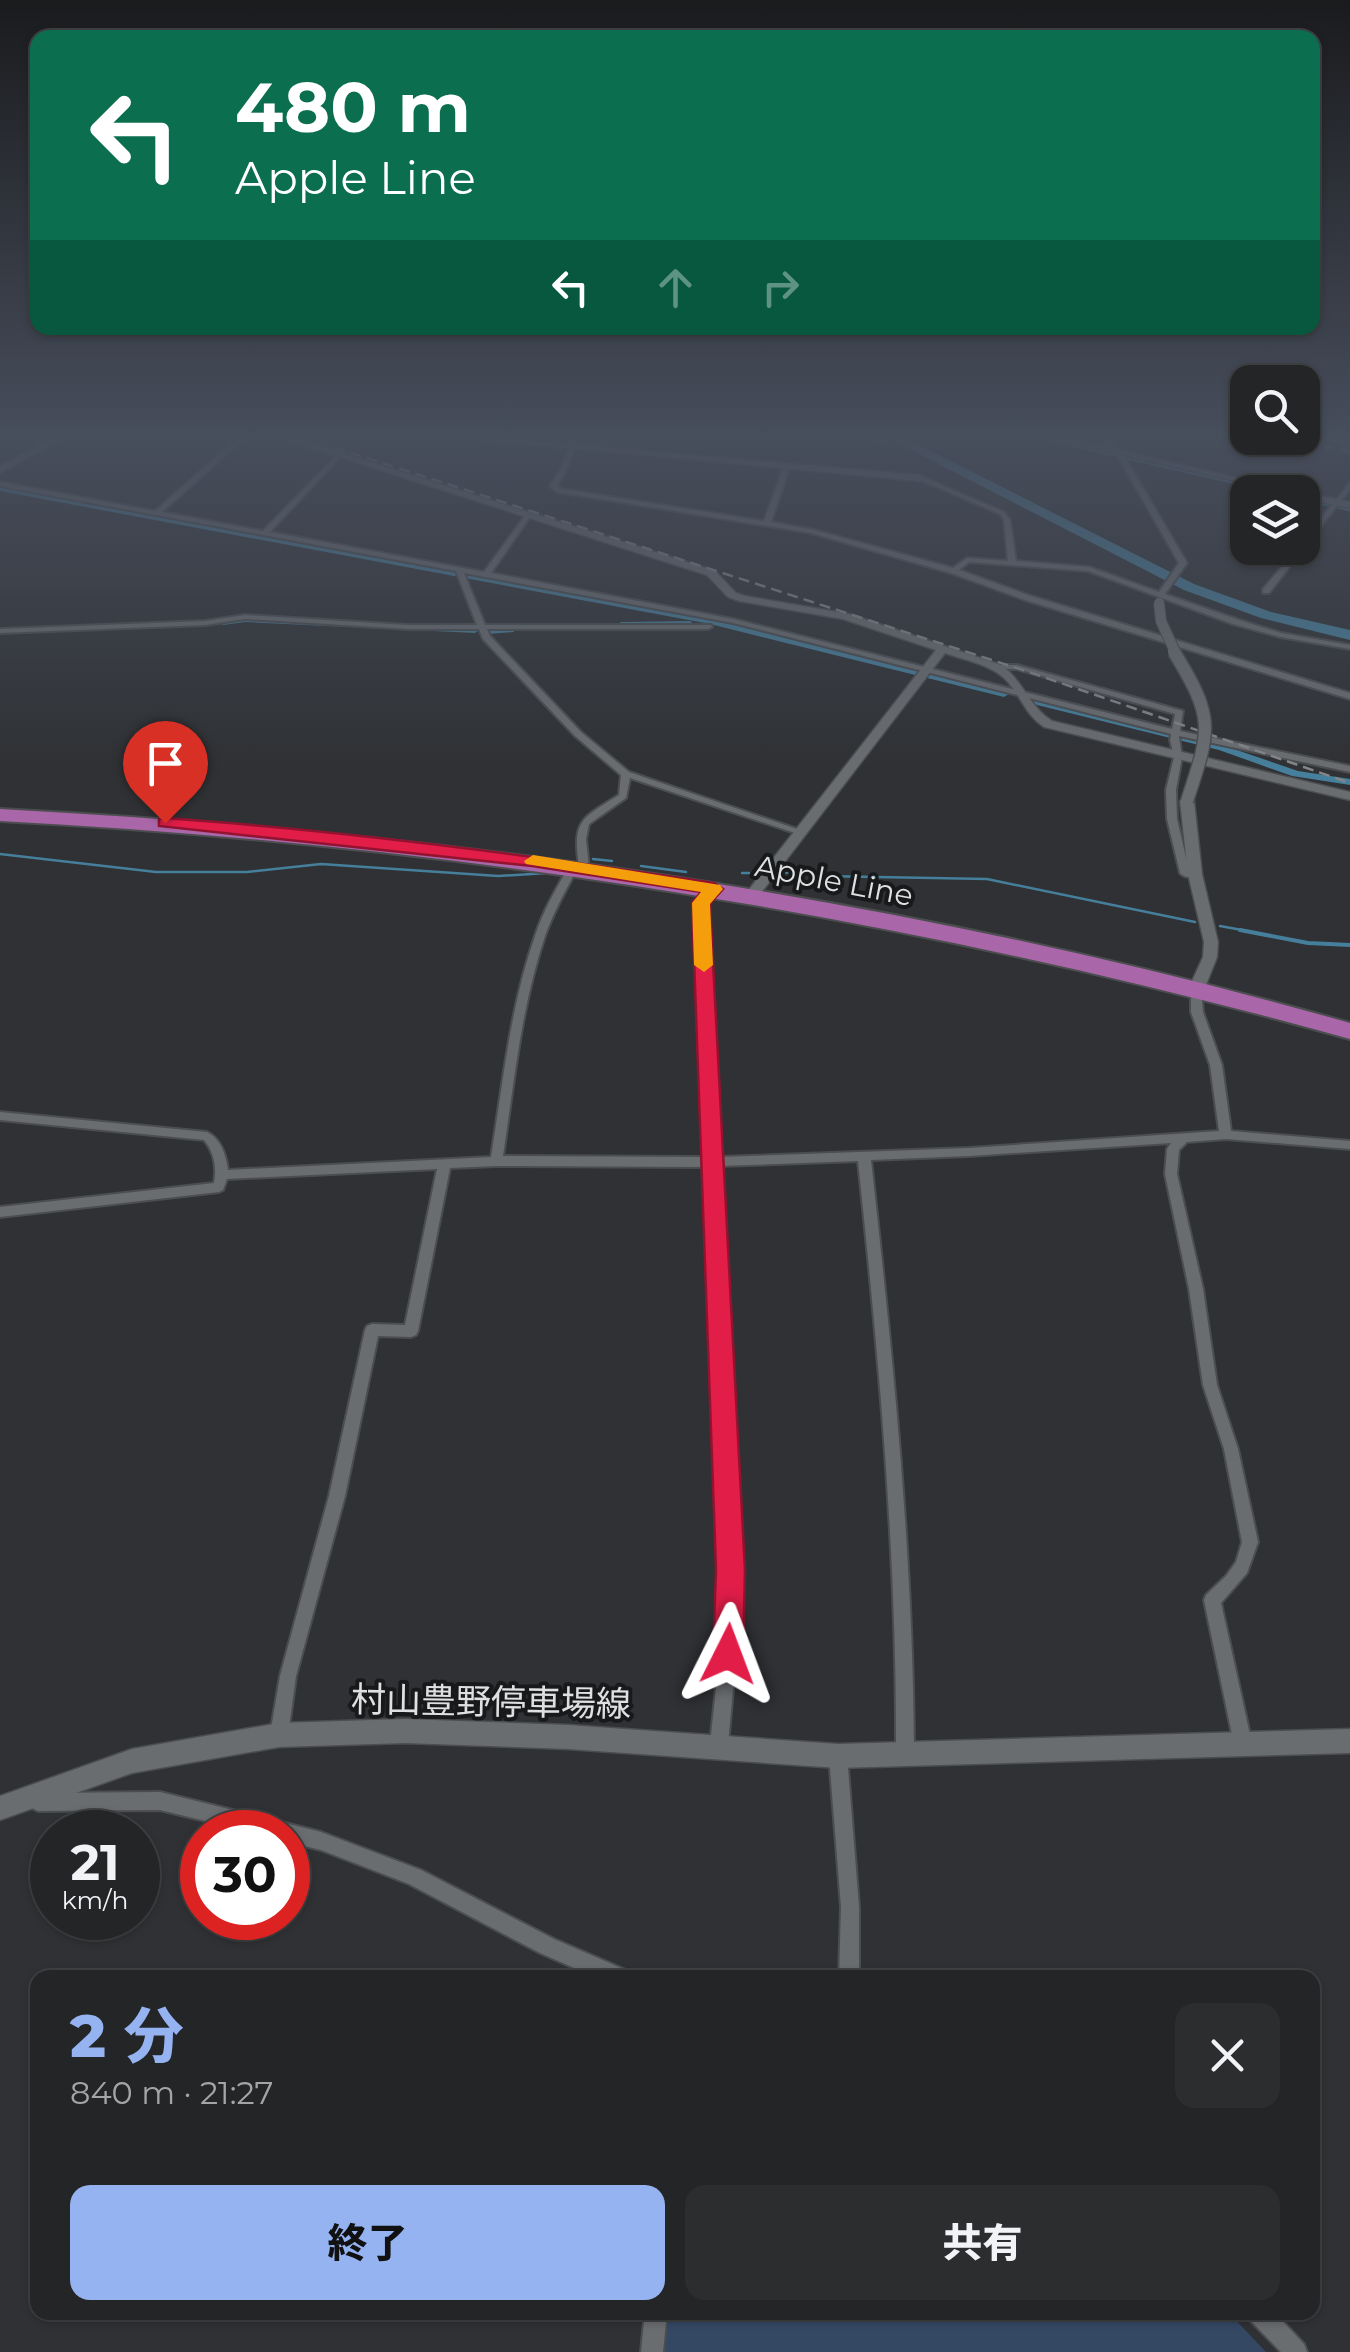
<!DOCTYPE html>
<html lang="ja">
<meta charset="utf-8">
<style>
:root{--surface:#232527;--page:#2b2d2f;--text:#f1f3f6;--muted:#a3a5a7;--line:#404244;--accent:#95b2f1}
body{margin:0;font-family:Montserrat,"Noto Sans JP",sans-serif;background:var(--page);color:var(--text);height:100vh;display:flex;flex-direction:column;font-size:38px;white-space:nowrap}
*{box-sizing:border-box;margin:0}
p{font-size:32px;color:var(--muted)}
.icon{flex:none;width:55px;height:55px;fill:none;stroke:currentColor;stroke-width:2;stroke-linecap:round;stroke-linejoin:round}
.map{position:relative;flex:1;overflow:hidden}
.drawer{position:absolute;left:30px;top:1970px;width:1290px;height:350px;display:flex;flex-direction:column;background:var(--surface);border-radius:20px;box-shadow:0 2px 8px #0004,0 0 0 2px var(--line)}
.drawer>*{flex:none}
.hud{position:absolute;left:30px;top:30px;width:1290px;height:305px;border-radius:20px;box-shadow:0 2px 8px #0004,0 0 0 2px var(--line);background:#0b6e4f;color:#fff;overflow:hidden}
.fabs{position:absolute;left:1230px;top:365px;display:grid;gap:20px}
.fabs a{display:grid;place-items:center;width:90px;height:90px;border-radius:20px;background:var(--surface);box-shadow:0 2px 8px #0004,0 0 0 2px var(--line);font-size:50px}
.speed{position:absolute;left:30px;top:1810px;display:flex;gap:20px;font-size:50px;font-weight:700;text-align:center}
.speed>*{display:grid;place-content:center;width:130px;height:130px;border-radius:50%;background:var(--surface);box-shadow:0 2px 8px #0004,0 0 0 2px var(--line);line-height:1}
.speed small{font-size:25px;font-weight:400}
.speed .limit{border:15px solid #d22;background:#fff;color:#111}
.pin{position:absolute;display:grid;place-items:center;width:85px;height:85px;color:#fff;margin:-102px -42px;border-radius:50% 50% 50% 0;rotate:-45deg;box-shadow:0 0 10px #0007}
.pin .icon{rotate:45deg}
.me{position:absolute;width:110px;margin:-55px;rotate:3deg;stroke-linejoin:round;filter:drop-shadow(0 0 8px #0008)}
.turn{display:flex;align-items:center;gap:35px;height:210px;padding:0 40px;font-size:45px}
.turn .icon{width:130px;height:130px;stroke-width:2.5}
.turn b{display:block;font-size:70px;line-height:85px}
.lanes{display:flex;align-items:center;height:95px;padding:0 40px;background:#0003;justify-content:center;gap:50px;direction:ltr}
.lanes .off{opacity:.35}
.round{display:grid;place-items:center;flex:none;width:105px;height:105px;border-radius:20px;background:var(--page)}
.summary{display:flex;align-items:center;justify-content:space-between;height:170px;padding:0 40px}
h1{font-size:60px;font-weight:800;line-height:75px;color:var(--accent)}
.button{display:flex;gap:20px;margin-top:auto;padding:20px 40px}
.button a{flex:1;height:115px;border-radius:20px;background:var(--accent);color:#111;font-size:40px;font-weight:800;line-height:115px;text-align:center}
.button a+a{background:var(--page);color:var(--text)}
.map>svg:first-child{display:block}
.green{fill:#344864}
.lines{fill:none;stroke-linecap:round;stroke-linejoin:round}
.stream-far1{stroke:#467f9b;stroke-width:2.5}
.stream{stroke:#467f9b;stroke-width:4}
.canal{fill:#467f9b;fill-rule:evenodd}
.river{fill:#467f9b;fill-rule:evenodd}
.street-casing{stroke:#4b4d4f;stroke-width:4}
.secondary-casing{stroke:#4b4d4f;stroke-width:3}
.highway-casing{stroke:#4b4d4f;stroke-width:4}
.street{fill:#6a6d70;fill-rule:evenodd}
.secondary{fill:#6a6d70;fill-rule:evenodd}
.highway{fill:#a966a8;fill-rule:evenodd}
.rail{stroke:#838588;stroke-width:2.5;stroke-dasharray:11 6;stroke-linecap:butt}
.secondary-bridge-far1-casing{stroke:#4b4d4f;stroke-width:12;stroke-linecap:butt}
.secondary-bridge-casing{stroke:#4b4d4f;stroke-width:15;stroke-linecap:butt}
.secondary-bridge-far1{stroke:#6a6d70;stroke-width:10}
.secondary-bridge{stroke:#6a6d70;stroke-width:12}
.route{fill:#e11d48;stroke:#92132f;stroke-width:2.5}
.slow{fill:#f59e0b}
.labels{text-anchor:middle;stroke-width:8;stroke-linejoin:round;paint-order:stroke}
.street-label{font-size:30px;fill:#dee0e2;stroke:#18191a}
.near-street-label{font-size:35px;fill:#dee0e2;stroke:#18191a}
</style>
<div class="map">
<svg width="1350" height="2352" viewBox="0 0 1350 2352">
<rect width="100%" height="100%" fill="#2f3134"/>
<path class="green" d="M663,2312L1229,2313L1266,2352H658Z"/>
<g class="lines">
<path class="stream-far1" d="M1035,437L1274,492
M1333,439L1350,453
M1302,499L1350,510
M0,854L156,872H247L321,864L498,876L548,873
M593,859L612,861
M641,866L686,872
M772,872L803,873
M742,873H749
M821,876L987,879L1195,922
M1220,926L1253,932"/>
<path class="stream" d="M1240,930L1308,943L1350,945"/>
<path class="canal" d="M0,487L710,618L1009,694L1004,697L710,624L0,491Z
M245,616L475,627L479,630L475,633L245,622L223,625L219,622Z
M690,621L694,624L693,626L621,628L617,625L621,622Z
M511,627L514,628V632L488,634L484,631L488,628Z
M1032,698L1225,746L1298,771L1350,779V785L1292,776L1219,750L1029,703L1027,701Z"/>
<path class="river" d="M886,437H903L1194,584L1271,612L1350,630V640L1261,618L1184,590Z"/>
<defs>
<path id="street" d="M239,437H246L162,512L263,531L338,454L340,457L270,532L484,572L527,513L529,512L532,514L491,573L733,619L1172,729L1175,714L1017,669H997L993,667L997,665H1017L1183,711L1180,731L1350,766V772L1179,736L1182,757L1176,790L1177,819L1189,870L1200,874C1196,879 1184,878 1180,873L1167,819L1166,790L1174,757L1170,740L1171,734L733,623L464,573L485,625H711L712,627L708,629H487L490,636L581,732L629,772L803,831L798,834L630,778L626,798L589,824L586,839L589,868L584,871L581,870L579,866C566,889 554,911 545,936C521,1007 514,1083 503,1156L706,1157L696,903L710,887L714,886L719,889L706,904L719,1157L969,1148L1219,1131L1210,1065L1191,1012V990L1196,986L1201,990L1203,1012L1222,1065L1231,1131L1350,1141V1149L1226,1139L1187,1142L1179,1150L1177,1174L1203,1289L1217,1385L1238,1449L1258,1542L1247,1573L1221,1603L1252,1744L1249,1750L1243,1753L1237,1750L1234,1744L1204,1600L1206,1595L1226,1576L1236,1562L1242,1542L1224,1449L1203,1385L1189,1289L1165,1174L1167,1149L1171,1143L969,1156L871,1160C893,1358 913,1554 914,1753L911,1759L905,1762L899,1759L896,1753C897,1555 879,1358 858,1161L719,1166L739,1570V1624L728,1744L725,1750L719,1753L713,1750L710,1744L723,1624V1570L707,1167L496,1166L450,1168L418,1331L416,1335L411,1337L378,1336L345,1496L296,1676L288,1735L285,1741L279,1744L273,1741L270,1735L280,1676L329,1496L365,1330L367,1326L372,1324L405,1325L437,1169L227,1179L223,1190L219,1192L0,1217V1207L214,1183C217,1167 214,1152 204,1140L0,1120V1112L207,1132C221,1139 226,1155 228,1170L491,1157C503,1083 510,1007 535,936C543,911 556,889 569,866L574,863L579,866C572,820 582,818 619,795L621,775L575,736L483,639L479,629H408L245,619L205,625L0,633V629L205,621L245,615L408,625H477L456,571L0,486V482L155,511Z
M572,437H578L568,467L557,486L561,489L764,521L784,466L787,464L790,466L771,522L814,530L953,568L967,558L1008,561L1004,520L1000,514L918,479L917,478L920,476L1004,512L1010,520L1016,561L1089,567L1159,592L1179,563L1117,455L1099,437H1106L1123,454L1187,563L1165,594L1239,620L1281,633L1350,645V649L1280,637L1233,624L1088,571L969,562L959,570L1031,596L1350,693V699L1025,600L951,573L811,533L557,492L550,486L562,467Z
M870,437H879L885,441L882,443Z
M1331,437H1338L1350,447V452Z
M1350,483V489L1269,593H1263V589L1298,548H1302V541Z
M838,1747L844,1750L847,1756L859,1907V1978H839L841,1907L829,1756L832,1750Z
M160,1792L321,1832L421,1870L554,1939L628,1971L630,1978H597L540,1953L409,1884L321,1850L288,1842V1832H251L160,1810L38,1811L32,1808L29,1802L32,1796L38,1793Z
M645,2312H667L663,2352H641Z
M1247,2312H1274L1304,2344L1307,2352H1281L1250,2320Z"/>
<path id="secondary" d="M55,437H66L0,473V466Z
M277,437H291L715,571L736,593L745,596L849,614L1001,665C1023,680 1029,707 1052,721L1350,792V800L1044,727C1024,714 1020,693 1004,678C989,664 964,660 945,653L757,898H747V892L936,650L843,619L739,601L728,597L707,575Z
M449,437H488L920,475L925,478L920,481Z
M1046,437H1064L1297,492H1282Z
M1301,492H1302L1350,502V508L1302,498Z
M1187,797L1194,801L1202,874L1218,942L1217,957L1204,990L1196,995L1188,990L1203,957L1204,942L1188,874L1180,801Z
M405,1719L568,1725L838,1744L1350,1729V1753L838,1768L568,1749L405,1743L279,1747L132,1773L0,1820V1796L132,1749L279,1723Z"/>
<path id="highway" d="M0,809C455,833 912,898 1350,1023V1039C908,916 457,845 0,821Z"/>
</defs>
<use href="#street" class="street-casing"/>
<use href="#secondary" class="secondary-casing"/>
<use href="#highway" class="highway-casing"/>
<use href="#street" class="street"/>
<use href="#secondary" class="secondary"/>
<use href="#highway" class="highway"/>
<path class="rail" d="M302,437L1029,672L1350,783
M1291,438L1350,452"/>
<defs>
<path id="secondary-bridge-far1" d="M1159,603L1161,621L1176,654"/>
<path id="secondary-bridge" d="M1174,652C1215,719 1211,728 1187,801"/>
</defs>
<use href="#secondary-bridge-far1" class="secondary-bridge-far1-casing"/>
<use href="#secondary-bridge" class="secondary-bridge-casing"/>
<use href="#secondary-bridge-far1" class="secondary-bridge-far1"/>
<use href="#secondary-bridge" class="secondary-bridge"/>
</g>
<linearGradient id="sky" x2="0" y2="1"><stop stop-color="#1a1b1d"/><stop offset="0.57" stop-color="#474e5c"/><stop offset="1" stop-color="#474e5c" stop-opacity="0"/></linearGradient>
<rect width="1350" height="767" fill="url(#sky)"/>
<path class="route" d="M165,818C349,831 531,855 714,883L723,889L710,904L745,1570L743,1654L739,1665L728,1669L717,1665L713,1654L716,1570L692,903L701,892L532,866L159,826V819Z"/>
<path class="slow" d="M533,855L720,885L723,889L710,904L713,965L704,972L694,965L692,903L701,892L526,864L524,861Z"/>
<g class="labels">
<g class="street-label">
<text transform="translate(834 881) rotate(11)" y="10">Apple Line</text>
</g>
<g class="near-street-label">
<text transform="translate(491 1702) rotate(1)" y="12">村山豊野停車場線</text>
</g>
</g>
</svg>
<div class="fabs">
<a><svg class="icon" aria-label="search" viewBox="0 0 24 24"><circle cx="10" cy="10" r="6"/><path d="M15 15l6 6"/></svg></a>
<a><svg class="icon" aria-label="layers" viewBox="0 0 24 24"><path d="M12 4l9 5-9 5-9-5zM3 14l9 5 9-5"/></svg></a>
</div>
<div class="speed"><div>21<small>km/h</small></div><div class="limit">30</div></div>
<div class="pin" style="left:165px;top:823px;background:#d93025"><svg class="icon" aria-label="arrive" viewBox="0 0 24 24"><path d="M6 21V4h12l-3 4 3 4H6"/></svg></div>
<svg class="me" style="left:728px;top:1654px" viewBox="-20 -20 40 40"><path d="M0-17L14 15 0 8-14 15z" fill="#e11d48" stroke="#fff" stroke-width="4"/></svg>
<div class="hud">
<div class="turn"><svg class="icon" aria-label="left" viewBox="0 0 24 24"><path d="M17 20v-9H6M10 6l-5 5 5 5"/></svg><div><b>480 m</b>Apple Line</div></div>
<div class="lanes"><svg class="icon" aria-label="left" viewBox="0 0 24 24"><path d="M17 20v-9H6M10 6l-5 5 5 5"/></svg><svg class="icon off" aria-label="ahead" viewBox="0 0 24 24"><path d="M12 20V5M6 11l6-6 6 6"/></svg><svg class="icon off" aria-label="right" viewBox="0 0 24 24"><path d="M7 20v-9h11M14 6l5 5-5 5"/></svg></div>
</div>
<section class="drawer">
<div class="summary"><div><h1>2 分</h1><p>840 m · 21:27</p></div><a class="round"><svg class="icon" aria-label="close" viewBox="0 0 24 24"><path d="M6 6l12 12M18 6L6 18"/></svg></a></div>
<div class="button"><a>終了</a><a>共有</a></div>
</section>
</div>
